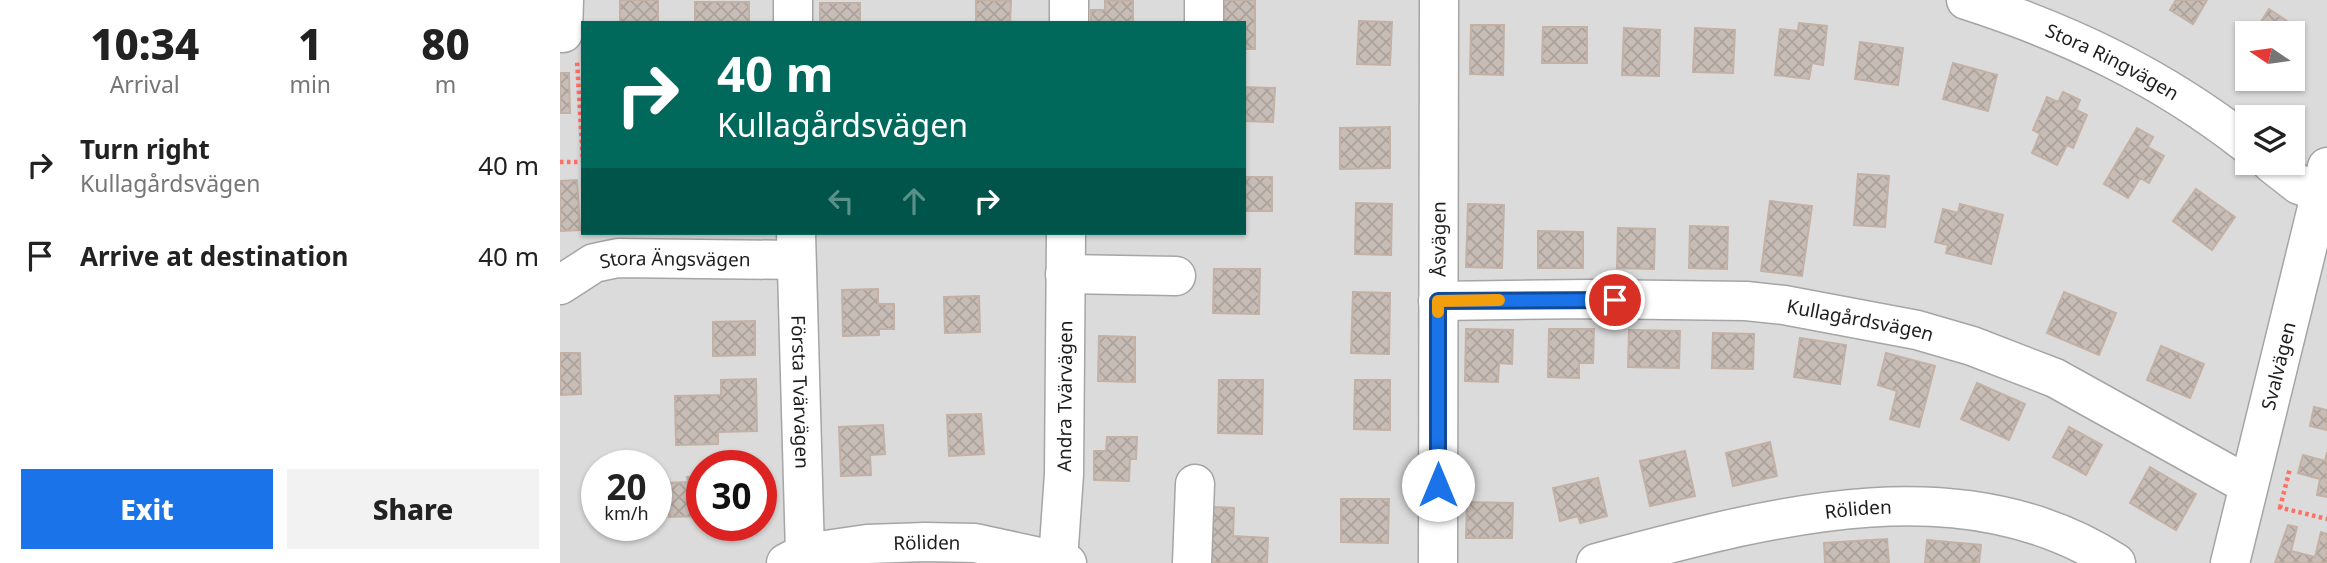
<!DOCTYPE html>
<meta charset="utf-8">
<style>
:root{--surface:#fff;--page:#f2f2f2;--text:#222;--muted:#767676;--accent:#1a73e8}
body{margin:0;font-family:"Noto Sans",sans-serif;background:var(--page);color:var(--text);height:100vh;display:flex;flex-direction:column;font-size:26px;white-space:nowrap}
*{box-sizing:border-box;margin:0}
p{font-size:23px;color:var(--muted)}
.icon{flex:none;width:38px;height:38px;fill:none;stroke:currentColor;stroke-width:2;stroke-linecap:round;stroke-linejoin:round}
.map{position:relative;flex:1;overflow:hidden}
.sheet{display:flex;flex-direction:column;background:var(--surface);width:560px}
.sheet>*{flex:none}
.top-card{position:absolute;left:21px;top:21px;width:665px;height:214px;border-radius:0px;box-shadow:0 2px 5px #0004;background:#00695c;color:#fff;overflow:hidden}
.needle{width:46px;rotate:283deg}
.tools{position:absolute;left:1675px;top:21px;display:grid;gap:14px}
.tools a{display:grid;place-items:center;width:70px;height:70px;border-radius:0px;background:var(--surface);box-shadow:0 2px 5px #0004;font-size:35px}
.speed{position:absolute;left:21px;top:450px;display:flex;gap:14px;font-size:35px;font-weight:700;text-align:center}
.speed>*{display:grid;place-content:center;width:91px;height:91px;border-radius:50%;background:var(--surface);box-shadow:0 2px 5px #0004;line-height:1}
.speed small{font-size:18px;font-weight:400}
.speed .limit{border:10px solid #d22;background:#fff;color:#111}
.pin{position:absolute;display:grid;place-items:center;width:60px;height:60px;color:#fff;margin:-30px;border:4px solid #fff;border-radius:50%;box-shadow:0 2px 7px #0007}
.me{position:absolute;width:77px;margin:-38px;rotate:0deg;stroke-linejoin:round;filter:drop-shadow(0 0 5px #0008)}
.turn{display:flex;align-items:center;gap:24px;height:147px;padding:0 21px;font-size:32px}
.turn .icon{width:91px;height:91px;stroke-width:2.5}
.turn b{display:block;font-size:49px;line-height:60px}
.lanes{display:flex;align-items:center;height:66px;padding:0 21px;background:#0003;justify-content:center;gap:35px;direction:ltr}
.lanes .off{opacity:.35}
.eta{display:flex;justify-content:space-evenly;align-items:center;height:119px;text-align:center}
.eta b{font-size:42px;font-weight:800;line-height:49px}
.primary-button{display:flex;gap:14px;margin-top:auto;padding:14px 21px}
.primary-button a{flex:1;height:80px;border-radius:0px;background:var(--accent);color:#fff;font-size:28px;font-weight:800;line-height:80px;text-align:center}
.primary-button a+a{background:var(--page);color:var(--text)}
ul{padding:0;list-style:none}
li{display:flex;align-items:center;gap:21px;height:91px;padding:0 21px}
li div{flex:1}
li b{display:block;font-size:26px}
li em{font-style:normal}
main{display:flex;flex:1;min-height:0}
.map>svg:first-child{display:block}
.residential{fill:#dcdbdb;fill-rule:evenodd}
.building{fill:url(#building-cross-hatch);stroke:#c3b1a5;stroke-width:2}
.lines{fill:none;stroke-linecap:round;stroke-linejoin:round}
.minor-casing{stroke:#a5a5a5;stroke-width:41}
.path{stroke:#ff6f65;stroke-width:4.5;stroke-dasharray:3.5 3.5;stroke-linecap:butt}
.minor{stroke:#fff;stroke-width:38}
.route-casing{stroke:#114b97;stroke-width:18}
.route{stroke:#1a73e8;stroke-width:12}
.slow{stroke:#f59e0b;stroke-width:12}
.labels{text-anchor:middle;stroke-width:7;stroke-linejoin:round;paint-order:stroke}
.street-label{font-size:19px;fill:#1e1e1e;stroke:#fff}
</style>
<main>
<section class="sheet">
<div class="eta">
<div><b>10:34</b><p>Arrival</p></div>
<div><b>1</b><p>min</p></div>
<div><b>80</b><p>m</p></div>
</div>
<ul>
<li><svg class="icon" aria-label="right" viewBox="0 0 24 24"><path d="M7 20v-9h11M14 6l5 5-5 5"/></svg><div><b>Turn right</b><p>Kullagårdsvägen</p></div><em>40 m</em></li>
<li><svg class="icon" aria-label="arrive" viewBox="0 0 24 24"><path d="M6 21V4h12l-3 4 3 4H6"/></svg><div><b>Arrive at destination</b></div><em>40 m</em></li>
</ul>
<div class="primary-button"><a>Exit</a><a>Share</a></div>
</section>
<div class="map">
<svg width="1767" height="563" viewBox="0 0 1767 563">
<defs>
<pattern id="building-cross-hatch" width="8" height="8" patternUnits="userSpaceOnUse" patternTransform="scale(1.75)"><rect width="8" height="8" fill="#c8bdb6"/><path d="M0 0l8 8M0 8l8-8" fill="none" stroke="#aba29c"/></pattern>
</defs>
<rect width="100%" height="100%" fill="#f0ebe4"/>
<path class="residential" d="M0,0H1767V563H0ZM23,23H684V233H23ZM1687,33H1732V79H1687ZM1687,117H1732V163H1687ZM37,466H96V525H37ZM142,466H201V525H142Z"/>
<path class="building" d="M60,0H98V23H60Z
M416,0L451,1L450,23H416Z
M657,0H695V49H684V23H656Z
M1616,0H1647L1633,24L1610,10Z
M545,1H573V23H531V10H545Z
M135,2H189V23H135Z
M260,3H300V23H260Z
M1709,9L1733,25L1728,33H1694Z
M799,21L832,22L830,65L797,64Z
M1239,23L1267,26L1263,65L1252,63L1249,79L1215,75L1220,29L1238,31Z
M911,25H944L943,75L910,74Z
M983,27H1027V63H982Z
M1064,28L1100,30L1099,76L1062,75Z
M1135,28L1175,30L1173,73L1133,72Z
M1300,42L1343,48L1338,85L1295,79Z
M1393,63L1437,75L1428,111L1383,99Z
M0,73H9L10,113H0Z
M684,87L715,88L713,122L684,121Z
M1503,92L1520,100L1516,110L1527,115L1513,148L1507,145L1497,165L1472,153L1480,134L1473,130L1487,97L1498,102Z
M830,127V168L780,169V128Z
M1577,128L1593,137L1588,147L1604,156L1589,183L1580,178L1568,198L1544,184Z
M1298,174L1329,176L1325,227L1294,225Z
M684,177H712V211H684Z
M17,180L20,230L0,231V181Z
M1636,189L1675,217L1652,250L1613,221Z
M1210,201L1252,206L1242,276L1201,271Z
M796,203L832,204L831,255L795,254Z
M908,204L944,205L942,268L906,267Z
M1400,204L1443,215L1431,264L1386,253L1388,245L1375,242L1383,209L1398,213Z
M1130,226L1168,227L1167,269L1129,268Z
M1058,228L1095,229L1094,269L1057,268Z
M978,231L1023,232V268H978Z
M654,269H700L699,314L653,313Z
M318,289V304H334V329H319V335L283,336L282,290Z
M793,292L830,293L829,354L791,353Z
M1504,292L1556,313L1539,355L1487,333Z
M419,296L420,332L385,333L384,297Z
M195,321V355L153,356V322Z
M906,329L953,330L952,364L939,363L938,382L905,381Z
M989,329H1034L1033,363H1019V378L988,377Z
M1069,330L1120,331L1119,368L1068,367Z
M1153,333L1194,334L1193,369L1152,368Z
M539,336L575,337V382L538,381Z
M1240,338L1286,345L1280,384L1234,377Z
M1601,346L1644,364L1630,398L1587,380Z
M0,353H20L21,394L0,395Z
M1326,353L1375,366L1359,427L1330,419L1337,391L1318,385Z
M196,379L197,431L158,432V444L116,445L115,396L161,395V380Z
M659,380H703L702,434L658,433Z
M795,380H830V430L794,429Z
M1417,383L1465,404L1449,440L1401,419Z
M1754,407L1767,410V430L1750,426Z
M421,414L424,454L389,456L387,415Z
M323,425L325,454L310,455L311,475L281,476L279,427Z
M1509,427L1542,445L1526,475L1493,457Z
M547,437H577L576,459H570L569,481L534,480V451H546Z
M1210,442L1217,476L1173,486L1166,453Z
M1125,451L1135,496L1090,506L1080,461Z
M1767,452V497L1757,495L1760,479L1738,473L1743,455L1765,461Z
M1590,467L1636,494L1616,530L1570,503Z
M142,476V516L109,517L107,483L128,482L127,477Z
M1038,478L1047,516L1020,523L1018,516L1000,521L993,488Z
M781,499H829L828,543L781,542Z
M907,502L953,503L952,538H906Z
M653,507L674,508L673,536L708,538L707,563H651Z
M1728,525L1737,527L1731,551L1755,557L1761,532L1767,534V563H1715Z
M1327,539L1329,563H1265L1264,543Z
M1367,540L1421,545L1419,563H1365Z"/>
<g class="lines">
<defs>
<g id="minor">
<path d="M233,0V23"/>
<path d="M644,0V23"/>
<path id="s1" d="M1406,0C1509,33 1601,77 1687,144"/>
<path d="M509,23V0"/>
<path d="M0,33H3L4,0"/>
<path d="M1711,163L1739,185L1761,192"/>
<path id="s2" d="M236,233L245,553"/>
<path d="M505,274L616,276"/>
<path id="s3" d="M0,285L34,263L58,258L236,260"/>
<path id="s4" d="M878,301L1029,299L1186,301L1224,305L1357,330L1412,346L1495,378L1688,485"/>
<path id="s5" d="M498,560L504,474L506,233"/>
<path id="s6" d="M226,563L245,553L307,544L365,542L415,543L507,563"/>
<path d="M632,563L635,484"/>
<path id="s7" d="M878,563L879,0"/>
<path id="s8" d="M1036,563C1203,519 1399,461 1556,563"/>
<path id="s9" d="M1670,563L1767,167"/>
</g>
</defs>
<use href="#minor" class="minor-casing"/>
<path class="path" d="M0,162H23L17,61
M1718,507L1767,519
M1720,508L1730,468"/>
<use href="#minor" class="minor"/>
</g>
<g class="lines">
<defs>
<path id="route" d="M878,485V301L1055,300"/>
</defs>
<use href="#route" class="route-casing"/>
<use href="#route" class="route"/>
<path class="slow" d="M878,312V301L939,300"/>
</g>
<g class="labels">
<g class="street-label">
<text dy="7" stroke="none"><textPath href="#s1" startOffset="159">Stora Ringvägen</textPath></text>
<text dy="7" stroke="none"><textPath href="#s7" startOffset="324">Åsvägen</textPath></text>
<text dy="7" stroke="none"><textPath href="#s3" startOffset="122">Stora Ängsvägen</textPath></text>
<text dy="7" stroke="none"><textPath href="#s4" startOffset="424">Kullagårdsvägen</textPath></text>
<text dy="7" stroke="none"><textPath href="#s9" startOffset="203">Svalvägen</textPath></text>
<text dy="7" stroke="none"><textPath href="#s2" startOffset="159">Första Tvärvägen</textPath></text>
<text dy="7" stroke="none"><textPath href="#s5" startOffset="164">Andra Tvärvägen</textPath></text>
<text dy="7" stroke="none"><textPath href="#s8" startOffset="268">Röliden</textPath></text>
<text dy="7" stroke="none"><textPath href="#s6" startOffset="144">Röliden</textPath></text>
</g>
</g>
</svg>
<div class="tools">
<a><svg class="needle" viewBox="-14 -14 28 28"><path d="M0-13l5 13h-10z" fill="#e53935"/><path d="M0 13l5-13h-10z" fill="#767676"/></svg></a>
<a><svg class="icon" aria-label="layers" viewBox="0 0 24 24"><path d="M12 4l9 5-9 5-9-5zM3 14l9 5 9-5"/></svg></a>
</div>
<div class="speed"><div>20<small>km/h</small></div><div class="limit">30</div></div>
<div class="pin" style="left:1055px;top:300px;background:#d93025"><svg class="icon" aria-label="arrive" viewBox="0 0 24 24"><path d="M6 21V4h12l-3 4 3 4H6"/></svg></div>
<svg class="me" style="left:878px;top:485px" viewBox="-20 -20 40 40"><circle r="19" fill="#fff"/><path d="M0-13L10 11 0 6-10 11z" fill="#1a73e8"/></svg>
<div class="top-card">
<div class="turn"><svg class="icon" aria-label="right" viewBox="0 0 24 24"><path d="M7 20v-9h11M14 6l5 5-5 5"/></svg><div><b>40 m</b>Kullagårdsvägen</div></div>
<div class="lanes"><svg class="icon off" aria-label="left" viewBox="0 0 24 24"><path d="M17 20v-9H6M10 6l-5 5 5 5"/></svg><svg class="icon off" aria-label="ahead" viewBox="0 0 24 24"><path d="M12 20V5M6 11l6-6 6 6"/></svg><svg class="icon" aria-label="right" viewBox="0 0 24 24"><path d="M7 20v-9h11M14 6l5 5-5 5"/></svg></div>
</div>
</div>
</main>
